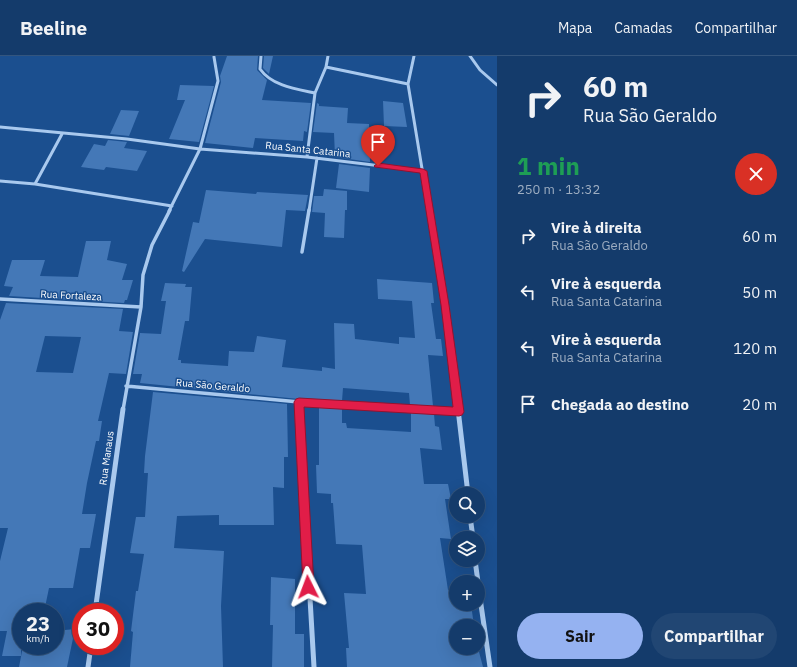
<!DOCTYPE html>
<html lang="pt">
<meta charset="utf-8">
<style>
:root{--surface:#143b6b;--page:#214673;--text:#f1f3f6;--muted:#9dadc1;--line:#33557e;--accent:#95b2f1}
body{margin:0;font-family:"IBM Plex Sans",sans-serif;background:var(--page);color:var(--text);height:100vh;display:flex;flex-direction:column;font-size:15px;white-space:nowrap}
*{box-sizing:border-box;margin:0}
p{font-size:13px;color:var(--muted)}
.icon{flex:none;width:22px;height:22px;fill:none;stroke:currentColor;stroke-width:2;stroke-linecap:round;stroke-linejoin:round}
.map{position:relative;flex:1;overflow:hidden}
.sheet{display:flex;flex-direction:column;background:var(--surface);width:300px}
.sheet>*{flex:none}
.banner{background:#143b6b;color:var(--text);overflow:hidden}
.controls{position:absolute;left:449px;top:431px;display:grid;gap:8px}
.controls a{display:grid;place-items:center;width:36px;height:36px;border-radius:50%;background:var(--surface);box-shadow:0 4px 16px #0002,0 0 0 1px var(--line);font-size:20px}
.speed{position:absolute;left:12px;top:547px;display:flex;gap:8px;font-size:20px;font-weight:700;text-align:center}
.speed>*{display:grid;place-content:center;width:52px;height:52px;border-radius:50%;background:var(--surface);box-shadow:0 4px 16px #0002,0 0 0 1px var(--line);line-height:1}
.speed small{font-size:10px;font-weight:400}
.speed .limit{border:6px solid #d22;background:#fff;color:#111}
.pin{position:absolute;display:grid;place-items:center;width:34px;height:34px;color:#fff;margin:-41px -17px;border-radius:50% 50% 50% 0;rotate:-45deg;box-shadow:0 0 4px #0007}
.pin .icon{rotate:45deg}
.me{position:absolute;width:44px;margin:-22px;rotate:357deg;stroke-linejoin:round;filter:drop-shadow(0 0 3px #0008)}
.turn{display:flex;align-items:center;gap:14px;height:84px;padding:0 20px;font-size:18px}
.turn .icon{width:52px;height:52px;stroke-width:2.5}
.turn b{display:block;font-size:28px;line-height:34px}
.round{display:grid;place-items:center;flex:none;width:42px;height:42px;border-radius:21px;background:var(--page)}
.headline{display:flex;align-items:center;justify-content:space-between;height:68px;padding:0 20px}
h1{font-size:24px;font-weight:700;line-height:30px;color:#1e9e55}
.cta{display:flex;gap:8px;margin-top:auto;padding:8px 20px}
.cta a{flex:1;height:46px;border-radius:24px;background:var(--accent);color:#111;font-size:16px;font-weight:700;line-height:46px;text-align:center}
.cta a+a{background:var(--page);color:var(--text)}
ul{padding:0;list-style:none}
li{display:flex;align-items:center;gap:12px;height:56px;padding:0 20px}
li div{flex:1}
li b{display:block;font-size:15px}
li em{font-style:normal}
header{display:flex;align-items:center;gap:24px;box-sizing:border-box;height:56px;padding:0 20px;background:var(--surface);border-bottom:1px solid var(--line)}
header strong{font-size:19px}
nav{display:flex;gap:22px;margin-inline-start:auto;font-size:14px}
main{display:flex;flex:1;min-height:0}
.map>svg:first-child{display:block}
.building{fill:#4478b7;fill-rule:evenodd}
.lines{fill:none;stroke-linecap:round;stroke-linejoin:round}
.street-far2{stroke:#a9c9ee;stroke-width:3}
.street-far1{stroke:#a9c9ee;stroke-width:3.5}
.street{stroke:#a9c9ee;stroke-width:5}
.route{fill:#e11d48;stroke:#92132f}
.labels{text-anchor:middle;stroke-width:3;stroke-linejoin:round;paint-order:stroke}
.street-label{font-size:10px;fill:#fff;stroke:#1b4f8f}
</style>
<header>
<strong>Beeline</strong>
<nav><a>Mapa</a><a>Camadas</a><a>Compartilhar</a></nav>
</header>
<main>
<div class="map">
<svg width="497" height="611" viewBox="0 0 497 611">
<rect width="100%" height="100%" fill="#1b4f8f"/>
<path class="building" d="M227,0H258L257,14L267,24L262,44L311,47L307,76L304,75L303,85L255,82L253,92L205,87L221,26L220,20Z
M264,0H273L269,18L263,12Z
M180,29L214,30L199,86L169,83L185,44H177Z
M383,45L403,47L407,71L384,70Z
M317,47L319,48V50L348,52L347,67L369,68L370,106L335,101L334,77L313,76Z
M121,54L139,55L129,80L110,78Z
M108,84L127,86L124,92L147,95L137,115L106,111L104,114L81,111L94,88L105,90Z
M339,108L370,112L369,136L336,132Z
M324,133L347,135V154H345L344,182L324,181L325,157L312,156L314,140H323Z
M206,134L256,138L257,136L308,139L305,155L286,154L282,191L205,183L184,216L182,215L193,166L199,167Z
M86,185H111L107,204L127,208L122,224H133L127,244H125L124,247L9,240L13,231L4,230L12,204H45L40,220L78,221Z
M377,223L432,227L434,247H431L436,283H441L443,300L428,299L433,350L410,349L409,337L343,332L342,345L299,343L140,327L142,318H133L140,277L161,278L166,245H161L165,227L186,228L185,231H192L189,265H185L178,304H181V307L228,310L229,295L254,296L257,280L286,284L282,311L322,315V311L335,313L334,267L354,268L355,283L399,288V281L415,282L412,245L378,243Z
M6,247L123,253L119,275L133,276L126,318L109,317L98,365H102L99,385H96L87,427L82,458H96L90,492H80L73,532H49L44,556H21V600H2L7,575H0V505L8,472H0V264ZM45,280L81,281L73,317L36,316Z
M153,336L287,348L288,401H284V432L273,431L274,469H219V459L177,460L174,492L224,495L221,550L223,611H130L133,576L131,575L136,535H138L144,498L130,497L136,461H145L148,417H144L145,400Z
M319,351L342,352V367H346L347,372L411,376V357L434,358L435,370L439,371L442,394L420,392L424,428H448L451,443H445L451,483L440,482L448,534L456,535V548H471L474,570H456V592H478L483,611H347L346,592H349L344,537L366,538L362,489L336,488L333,447H331V438L317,437L316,409H319Z
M271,521L295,523V578H304V611H272L273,569H270Z
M75,573L67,611H19L23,590H55V575Z"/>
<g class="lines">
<path class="street-far2" d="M261,0L260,13C272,30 296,33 315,37
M414,0L408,28L429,155
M470,0L480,14L497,29
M326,11L408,28
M0,71L127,83L200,93L307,101L423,115
M307,101L315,37L326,11L328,0
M0,125L35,128L172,150
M35,128L62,78
M169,155L200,93L218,25L214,1
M309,155L317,102"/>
<path class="street-far1" d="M429,154L445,249L458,354
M302,196L309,154
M0,243L141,251
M126,330L299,346L426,354
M299,346V354
M123,354L141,251L143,219L152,189L170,154"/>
<path class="street" d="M299,353L314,611
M410,353L459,356
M458,353L468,438
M470,460L473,482
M475,504L478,526
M478,528L490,611
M95,556L123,353
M88,611L91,590"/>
</g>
<path class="route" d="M378,107L423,113L427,115L449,249L464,356L462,359L459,360L304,351L314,531L313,535L308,537L304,535L303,531L294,346L296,343L299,342L453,351L441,249L420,117L375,111L374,110Z"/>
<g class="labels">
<g class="street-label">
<text transform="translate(308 93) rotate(6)" y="4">Rua Santa Catarina</text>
<text transform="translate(71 239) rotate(3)" y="4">Rua Fortaleza</text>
<text transform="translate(213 329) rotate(5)" y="4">Rua São Geraldo</text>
<text transform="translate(106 402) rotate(-82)" y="4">Rua Manaus</text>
</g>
</g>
</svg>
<div class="controls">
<a><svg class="icon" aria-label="search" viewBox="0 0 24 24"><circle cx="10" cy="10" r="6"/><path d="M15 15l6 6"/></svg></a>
<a><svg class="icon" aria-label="layers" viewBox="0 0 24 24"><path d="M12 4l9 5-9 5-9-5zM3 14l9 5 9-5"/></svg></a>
<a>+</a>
<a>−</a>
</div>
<div class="speed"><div>23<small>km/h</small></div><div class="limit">30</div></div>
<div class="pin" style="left:378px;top:110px;background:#d93025"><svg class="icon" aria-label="arrive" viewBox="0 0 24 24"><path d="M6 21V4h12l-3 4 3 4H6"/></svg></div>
<svg class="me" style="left:308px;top:531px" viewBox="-20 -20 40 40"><path d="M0-17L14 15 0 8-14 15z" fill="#e11d48" stroke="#fff" stroke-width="4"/></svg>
</div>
<section class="sheet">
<div class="banner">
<div class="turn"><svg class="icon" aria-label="right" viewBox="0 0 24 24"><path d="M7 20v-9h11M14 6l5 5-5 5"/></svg><div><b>60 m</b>Rua São Geraldo</div></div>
</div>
<div class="headline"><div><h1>1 min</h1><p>250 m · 13:32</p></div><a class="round" style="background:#d93025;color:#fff"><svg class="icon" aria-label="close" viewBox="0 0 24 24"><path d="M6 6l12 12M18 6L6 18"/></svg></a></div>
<ul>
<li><svg class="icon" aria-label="right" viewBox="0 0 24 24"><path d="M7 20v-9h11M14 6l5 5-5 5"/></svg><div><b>Vire à direita</b><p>Rua São Geraldo</p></div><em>60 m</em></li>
<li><svg class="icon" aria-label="left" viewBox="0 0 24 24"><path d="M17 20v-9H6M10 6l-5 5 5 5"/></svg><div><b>Vire à esquerda</b><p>Rua Santa Catarina</p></div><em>50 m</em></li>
<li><svg class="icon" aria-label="left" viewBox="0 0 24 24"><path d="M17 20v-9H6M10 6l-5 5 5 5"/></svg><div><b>Vire à esquerda</b><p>Rua Santa Catarina</p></div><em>120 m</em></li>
<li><svg class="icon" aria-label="arrive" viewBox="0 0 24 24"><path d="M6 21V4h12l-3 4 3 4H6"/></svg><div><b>Chegada ao destino</b></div><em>20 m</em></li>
</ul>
<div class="cta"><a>Sair</a><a>Compartilhar</a></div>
</section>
</main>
